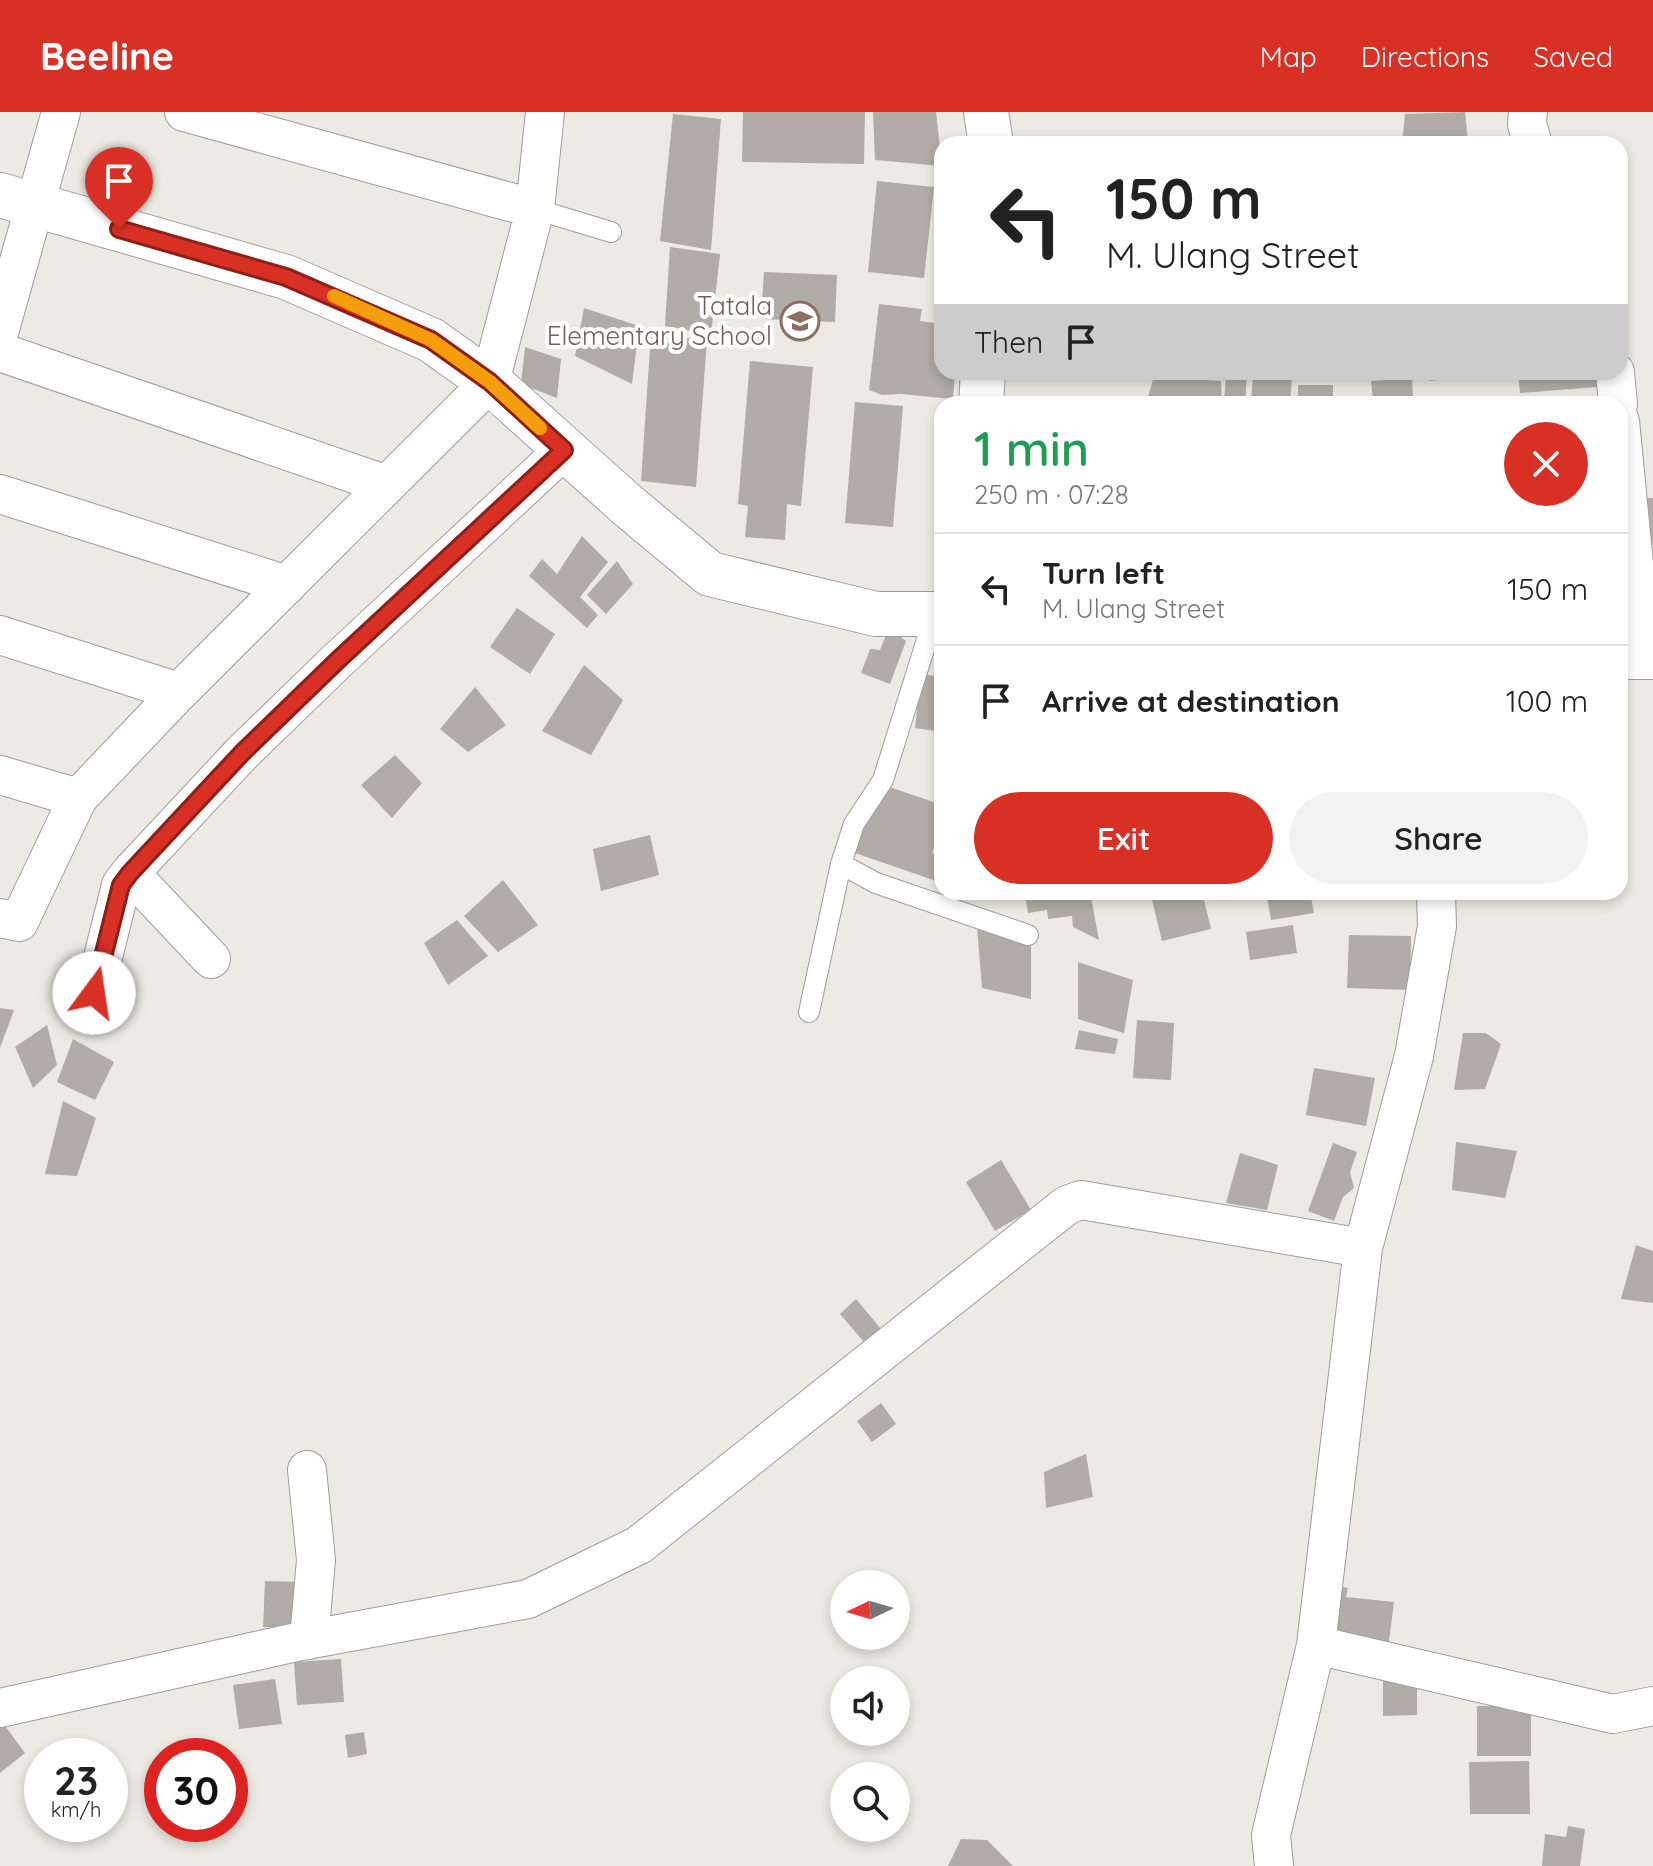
<!DOCTYPE html>
<meta charset="utf-8">
<style>
:root{--surface:#fff;--page:#f2f2f2;--text:#222;--muted:#767676;--line:#e0e0e0;--accent:#d93025}
body{margin:0;font-family:Quicksand,sans-serif;background:var(--page);color:var(--text);height:100vh;display:flex;flex-direction:column;font-size:30px;white-space:nowrap}
*{box-sizing:border-box;margin:0}
p{font-size:26px;color:var(--muted)}
.icon{flex:none;width:44px;height:44px;fill:none;stroke:currentColor;stroke-width:2;stroke-linecap:round;stroke-linejoin:round}
.map{position:relative;flex:1;overflow:hidden}
.drawer{position:absolute;left:934px;top:284px;width:694px;height:504px;display:flex;flex-direction:column;background:var(--surface);border-radius:24px;box-shadow:0 4px 12px #0003}
.drawer>*{flex:none}
.banner{position:absolute;left:934px;top:24px;width:694px;height:244px;border-radius:24px;box-shadow:0 4px 12px #0003;background:#fff;color:var(--text);overflow:hidden}
.needle{width:52px;rotate:265deg}
.buttons{position:absolute;left:830px;top:1458px;display:grid;gap:16px}
.buttons a{display:grid;place-items:center;width:80px;height:80px;border-radius:50%;background:var(--surface);box-shadow:0 4px 12px #0003;font-size:40px}
.speed{position:absolute;left:24px;top:1626px;display:flex;gap:16px;font-size:40px;font-weight:700;text-align:center}
.speed>*{display:grid;place-content:center;width:104px;height:104px;border-radius:50%;background:var(--surface);box-shadow:0 4px 12px #0003;line-height:1}
.speed small{font-size:20px;font-weight:400}
.speed .limit{border:12px solid #d22;background:#fff;color:#111}
.pin{position:absolute;display:grid;place-items:center;width:68px;height:68px;color:#fff;margin:-82px -34px;border-radius:50% 50% 50% 0;rotate:-45deg;box-shadow:0 0 8px #0007}
.pin .icon{rotate:45deg}
.me{position:absolute;width:88px;margin:-44px;rotate:14deg;stroke-linejoin:round;filter:drop-shadow(0 0 6px #0008)}
.turn{display:flex;align-items:center;gap:28px;height:168px;padding:0 40px;font-size:36px}
.turn .icon{width:104px;height:104px;stroke-width:2.5}
.turn b{display:block;font-size:56px;line-height:68px}
.then{display:flex;align-items:center;height:76px;padding:0 40px;background:#0003;gap:16px;font-size:30px}
.round{display:grid;place-items:center;flex:none;width:84px;height:84px;border-radius:42px;background:var(--page)}
.headline{display:flex;align-items:center;justify-content:space-between;height:136px;padding:0 40px}
h1{font-size:48px;font-weight:600;line-height:60px;color:#1e9e55}
.action{display:flex;gap:16px;margin-top:auto;padding:16px 40px}
.action a{flex:1;height:92px;border-radius:48px;background:var(--accent);color:#fff;font-size:32px;font-weight:600;line-height:92px;text-align:center}
.action a+a{background:var(--page);color:var(--text)}
ul{padding:0;list-style:none}
li{display:flex;align-items:center;gap:24px;height:112px;padding:0 40px;border-top:2px solid var(--line)}
li div{flex:1}
li b{display:block;font-size:30px}
li em{font-style:normal}
header{display:flex;align-items:center;gap:48px;box-sizing:border-box;height:112px;padding:0 40px;background:var(--accent);color:#fff}
header strong{font-size:38px}
nav{display:flex;gap:44px;margin-inline-start:auto;font-size:28px}
.map>svg:first-child{display:block}
.building{fill:#b1aca5}
.lines{fill:none;stroke-linecap:round;stroke-linejoin:round}
.service-casing{stroke:#9d9d9d;stroke-width:22}
.minor-casing{stroke:#9d9d9d;stroke-width:40}
.tertiary-casing{stroke:#9d9d9d;stroke-width:46}
.service{stroke:#fff;stroke-width:20}
.minor{stroke:#fff;stroke-width:38}
.tertiary{stroke:#fff;stroke-width:44}
.route-casing{stroke:#8d1f18;stroke-width:20}
.route{stroke:#d93025;stroke-width:14}
.slow{stroke:#f59e0b;stroke-width:14}
.labels{text-anchor:middle;stroke-width:8;stroke-linejoin:round;paint-order:stroke}
.education-label{font-size:26px;fill:#785e54;stroke:#fff;text-anchor:end}
</style>
<header>
<strong>Beeline</strong>
<nav><a>Map</a><a>Directions</a><a>Saved</a></nav>
</header>
<div class="map">
<svg width="1653" height="1754" viewBox="0 0 1653 1754">
<rect width="100%" height="100%" fill="#eceae2"/>
<path class="building" d="M743,0H865L864,52L742,50Z
M873,0H936L942,54L875,48Z
M1465,0L1468,29L1402,32L1405,2Z
M673,2L721,7L711,138L660,129Z
M877,69L934,75L924,166L868,160Z
M670,135L720,142L711,223L665,214Z
M764,160L837,163L835,210L761,207Z
M879,192L922,197L920,209L942,212V260H955L953,287L901,282L882,283L869,278Z
M584,196L639,214L632,272L575,244Z
M651,222L707,228L696,375L641,369Z
M525,235L561,247L557,286L521,272Z
M750,249L813,255L801,394L787,392L785,428L745,425L748,394L738,392Z
M1427,260H1448L1449,267L1429,269Z
M1518,260H1596L1597,275L1520,281Z
M1226,262H1247L1245,292H1224Z
M1253,262L1292,265L1290,292H1251Z
M1154,264L1221,269L1222,292H1146Z
M1412,266L1413,287L1373,289L1371,269Z
M1298,273H1333V292H1298Z
M855,290L903,294L893,415L845,411Z
M1646,386H1653V433H1651Z
M582,424L608,450L580,485L598,503L587,516L529,464L542,447L557,462Z
M617,449L633,472L606,502L587,483Z
M517,496L555,522L530,562L490,535Z
M889,516L906,529L890,572L861,561L870,537L880,538Z
M584,553L623,588L591,643L542,619Z
M921,562L942,565V620L915,616Z
M475,575L506,613L468,640L440,617Z
M395,643L422,671L392,706L361,673Z
M878,671L942,693V711L932,741L942,744V771L855,741Z
M650,723L659,763L601,779L593,737Z
M503,768L538,813L498,840L464,804Z
M1025,780H1090L1099,828L1073,815L1072,804L1048,807L1047,798L1028,801Z
M1150,780H1202L1211,817L1162,829Z
M1266,780H1310L1314,801L1271,808Z
M457,808L488,844L448,873L424,831Z
M1293,813L1297,841L1250,848L1246,820Z
M977,815L1031,819V887L982,876Z
M1349,823L1411,824L1410,878L1347,876Z
M1078,850L1133,868L1124,921L1078,907Z
M0,896L14,898L0,936Z
M1137,908L1174,911L1171,968L1133,966Z
M47,913L57,953L33,976L15,935Z
M1079,918L1118,927L1115,942L1075,937Z
M1463,921H1486L1501,932L1485,977L1454,978Z
M73,927L114,950L95,988L57,970Z
M1314,956L1375,966L1366,1014L1306,1003Z
M63,989L96,1006L77,1064L45,1062Z
M1456,1030L1517,1039L1505,1086L1452,1078Z
M1333,1031L1357,1040L1350,1060L1354,1076L1343,1085L1334,1109L1308,1099Z
M1240,1041L1278,1053L1267,1098L1226,1091Z
M1001,1048L1031,1098L995,1119L966,1070Z
M1636,1133L1653,1139V1191L1621,1187Z
M856,1187L886,1223L870,1237L840,1202Z
M881,1291L896,1312L872,1330L857,1309Z
M1086,1342L1093,1385L1046,1396L1044,1360Z
M265,1469L303,1470L302,1516L263,1515Z
M1336,1474L1348,1476L1346,1485L1394,1490L1388,1537L1329,1526Z
M341,1547L344,1590L297,1593L294,1550Z
M275,1567L282,1612L239,1617L233,1573Z
M1383,1568H1417V1603L1383,1604Z
M1477,1594H1531V1644H1477Z
M0,1607L25,1641L0,1661Z
M364,1620L367,1642L348,1646L345,1623Z
M1529,1649L1530,1702H1470L1469,1650Z
M1568,1714L1585,1717L1580,1754H1542L1545,1722L1566,1725Z
M961,1727L987,1728L1013,1754H948Z"/>
<g class="lines">
<defs>
<path id="service" d="M535,97L611,120
M841,752L876,771L1028,823
M809,900L841,752L854,712L883,668L935,502"/>
<path id="minor" d="M184,0L535,97
M1528,0L1527,12L1533,32
M0,217L61,0
M0,240L387,373
M1615,260L1618,292
M1620,309L1643,544
M0,382L287,473
M0,523L179,580
M0,663L78,686
M130,761L211,847
M0,806L19,810L78,686L179,580L490,270L535,97L545,0
M94,881L121,773L130,761L242,641L337,549L564,338
M307,1358L316,1448L309,1528
M1316,1533L1363,1136L1414,944L1437,814L1436,780
M0,1596L301,1529L528,1487L639,1433L1067,1093L1081,1088L1363,1136
M1274,1754L1271,1723L1316,1533L1613,1602L1653,1594"/>
<path id="tertiary" d="M986,0L991,32
M0,83L286,165L431,228L490,270L626,392L710,462L876,502H935
M981,292L983,260
M1620,545H1653"/>
</defs>
<use href="#service" class="service-casing"/>
<use href="#minor" class="minor-casing"/>
<use href="#tertiary" class="tertiary-casing"/>
<use href="#service" class="service"/>
<use href="#minor" class="minor"/>
<use href="#tertiary" class="tertiary"/>
</g>
<g class="lines">
<defs>
<path id="route" d="M94,881L121,773L130,761L242,641L337,549L564,338L490,270L431,228L286,165L119,117"/>
</defs>
<use href="#route" class="route-casing"/>
<use href="#route" class="route"/>
<path class="slow" d="M334,184L431,228L490,270L540,316"/>
</g>
<defs>
<symbol id="school-ring" viewBox="-11 -11 22 22"><circle r="9.5" fill="#fff" stroke="#8d6e63" stroke-width="1.5"/><path d="M0-5L7-2L0 1L-7-2ZM-4 1L0 2.5L4 1V4Q0 6-4 4Z" fill="#8d6e63"/></symbol>
</defs>
<g fill-rule="evenodd">
<use href="#school-ring" x="778" y="187" width="44" height="44"/>
</g>
<g class="labels">
<g class="education-label">
<text x="772" y="203">Tatala<tspan x="772" dy="30">Elementary School</tspan></text>
</g>
</g>
</svg>
<div class="buttons">
<a><svg class="needle" viewBox="-14 -14 28 28"><path d="M0-13l5 13h-10z" fill="#e53935"/><path d="M0 13l5-13h-10z" fill="#767676"/></svg></a>
<a><svg class="icon" aria-label="sound" viewBox="0 0 24 24"><path d="M4 9h4l5-4v14l-5-4H4zM17 9q2 3 0 6"/></svg></a>
<a><svg class="icon" aria-label="search" viewBox="0 0 24 24"><circle cx="10" cy="10" r="6"/><path d="M15 15l6 6"/></svg></a>
</div>
<div class="speed"><div>23<small>km/h</small></div><div class="limit">30</div></div>
<div class="pin" style="left:119px;top:117px;background:#d93025"><svg class="icon" aria-label="arrive" viewBox="0 0 24 24"><path d="M6 21V4h12l-3 4 3 4H6"/></svg></div>
<svg class="me" style="left:94px;top:881px" viewBox="-20 -20 40 40"><circle r="19" fill="#fff"/><path d="M0-13L10 11 0 6-10 11z" fill="#d93025"/></svg>
<div class="banner">
<div class="turn"><svg class="icon" aria-label="left" viewBox="0 0 24 24"><path d="M17 20v-9H6M10 6l-5 5 5 5"/></svg><div><b>150 m</b>M. Ulang Street</div></div>
<div class="then">Then<svg class="icon" aria-label="arrive" viewBox="0 0 24 24"><path d="M6 21V4h12l-3 4 3 4H6"/></svg></div>
</div>
<section class="drawer">
<div class="headline"><div><h1>1 min</h1><p>250 m · 07:28</p></div><a class="round" style="background:#d93025;color:#fff"><svg class="icon" aria-label="close" viewBox="0 0 24 24"><path d="M6 6l12 12M18 6L6 18"/></svg></a></div>
<ul>
<li><svg class="icon" aria-label="left" viewBox="0 0 24 24"><path d="M17 20v-9H6M10 6l-5 5 5 5"/></svg><div><b>Turn left</b><p>M. Ulang Street</p></div><em>150 m</em></li>
<li><svg class="icon" aria-label="arrive" viewBox="0 0 24 24"><path d="M6 21V4h12l-3 4 3 4H6"/></svg><div><b>Arrive at destination</b></div><em>100 m</em></li>
</ul>
<div class="action"><a>Exit</a><a>Share</a></div>
</section>
</div>
